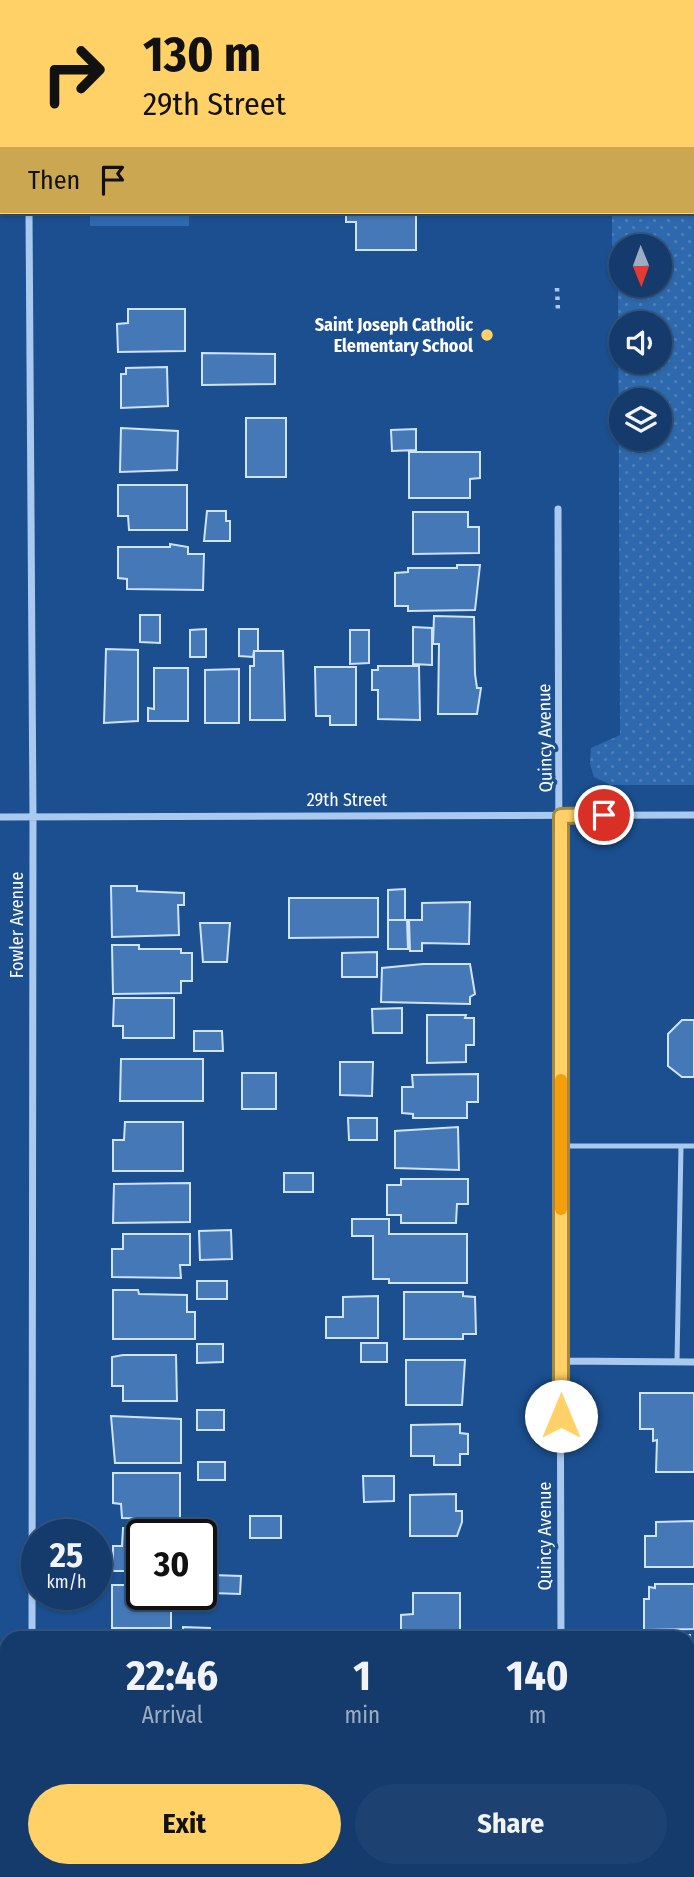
<!DOCTYPE html>
<style>
:root{--surface:#143b6b;--page:#1d4271;--text:#f1f3f6;--muted:#9dadc1;--line:#33557e;--accent:#ffd166}
body{margin:0;font-family:"Fira Sans Condensed",sans-serif;background:var(--page);color:var(--text);height:100vh;display:flex;flex-direction:column;font-size:26px;white-space:nowrap}
*{box-sizing:border-box;margin:0}
p{font-size:23px;color:var(--muted)}
.icon{flex:none;width:38px;height:38px;fill:none;stroke:currentColor;stroke-width:2;stroke-linecap:round;stroke-linejoin:round}
.map{position:relative;flex:1;overflow:hidden}
.details{position:absolute;left:0px;top:1631px;width:695px;height:247px;display:flex;flex-direction:column;background:var(--surface);border-radius:21px 21px 0 0;box-shadow:0 2px 5px #0004,0 0 0 2px var(--line)}
.details>*{flex:none}
.top-card{position:absolute;left:0px;top:0px;width:695px;height:214px;box-shadow:0 2px 5px #0004,0 0 0 2px var(--line);background:#ffd166;color:#111;overflow:hidden}
.needle{width:46px;rotate:179deg}
.buttons{position:absolute;left:609px;top:234px;display:grid;gap:14px}
.buttons a{display:grid;place-items:center;width:63px;height:63px;border-radius:50%;background:var(--surface);box-shadow:0 2px 5px #0004,0 0 0 2px var(--line);font-size:35px}
.speed{position:absolute;left:21px;top:1519px;display:flex;gap:14px;font-size:35px;font-weight:700;text-align:center}
.speed>*{display:grid;place-content:center;width:91px;height:91px;border-radius:50%;background:var(--surface);box-shadow:0 2px 5px #0004,0 0 0 2px var(--line);line-height:1}
.speed small{font-size:18px;font-weight:400}
.speed .limit{border:4px solid #111;border-radius:10px;background:#fff;color:#111}
.pin{position:absolute;display:grid;place-items:center;width:60px;height:60px;color:#fff;margin:-30px;border:4px solid #fff;border-radius:50%;box-shadow:0 2px 7px #0007}
.me{position:absolute;width:77px;margin:-38px;rotate:0deg;stroke-linejoin:round;filter:drop-shadow(0 0 5px #0008)}
.turn{display:flex;align-items:center;gap:24px;height:147px;padding:0 28px;font-size:32px}
.turn .icon{width:91px;height:91px;stroke-width:2.5}
.turn b{display:block;font-size:49px;line-height:60px}
.then{display:flex;align-items:center;height:66px;padding:0 28px;background:#0003;gap:14px;font-size:26px}
.eta{display:flex;justify-content:space-evenly;align-items:center;height:119px;text-align:center}
.eta b{font-size:42px;font-weight:700;line-height:49px}
.action{display:flex;gap:14px;margin-top:auto;padding:14px 28px}
.action a{flex:1;height:80px;border-radius:42px;background:var(--accent);color:#111;font-size:28px;font-weight:700;line-height:80px;text-align:center}
.action a+a{background:var(--page);color:var(--text)}
.map>svg:first-child{display:block}
.grass{fill:url(#grass-dots);fill-rule:evenodd}
.garden{fill:#2e69ad}
.building{fill:#4478b7;stroke:#cfe3fa;stroke-width:2}
.lines{fill:none;stroke-linecap:round;stroke-linejoin:round}
.path{stroke:#a9c9ee;stroke-width:4.5;stroke-dasharray:3.5 5;stroke-linecap:butt}
.service{stroke:#a9c9ee;stroke-width:5}
.minor{stroke:#a9c9ee;stroke-width:7}
.tertiary{stroke:#a9c9ee;stroke-width:12}
.route-casing{stroke:#a68842;stroke-width:18}
.route{stroke:#ffd166;stroke-width:12}
.slow{stroke:#f59e0b;stroke-width:12}
.poi-dot{fill:#ffd166;stroke:#1b4f8f;stroke-width:2.5}
.labels{text-anchor:middle;stroke-width:7;stroke-linejoin:round;paint-order:stroke}
.poi-label{font-size:18px;font-weight:bold;fill:#fff;stroke:#1b4f8f;text-anchor:end}
.street-label{font-size:18px;fill:#fff;stroke:#1b4f8f}
</style>
<div class="map">
<svg width="694" height="1877" viewBox="0 0 694 1877">
<defs>
<pattern id="grass-dots" width="8" height="8" patternUnits="userSpaceOnUse" patternTransform="scale(1.75)"><rect width="8" height="8" fill="#2e69ad"/><path d="M2 2h.1M6 6h.1" fill="none" stroke="#4d80b9" stroke-width="1.8" stroke-linecap="round"/></pattern>
</defs>
<rect width="100%" height="100%" fill="#1b4f8f"/>
<path class="grass" d="M606,0H694V785H611L594,777L590,764L591,748L620,735L618,260L612,245V212H693V2ZM621,247H660V285H621ZM621,324H660V362H621ZM621,401H660V439H621Z"/>
<path class="garden" d="M90,212H189V226H90Z"/>
<path class="building" d="M322,0H409V2H322Z
M346,212H416V250H356V222H346Z
M128,309H185V351L118,352L117,324L128,323Z
M202,353L275,354V384L202,385Z
M167,367L168,406L121,408V374H126V368Z
M246,418H286V477H246Z
M121,428L178,431L177,470L120,472Z
M416,429V450L392,451L391,430Z
M409,452H480V478L470,479V498H409Z
M118,485H187V530H129L128,516H118Z
M207,511H226V521H230V541H204Z
M413,512H468V527H479V553L413,554Z
M170,544L188,547V554H204L203,590L127,589V579L118,578V547H170Z
M457,565H480L475,610L408,611V606H395V573L408,572V568H457Z
M140,615H160V643L140,642Z
M434,616L474,617L475,674L477,688H481L477,714H438L439,644H433Z
M413,627L432,628V665L413,664Z
M206,629V657H190V630Z
M239,629H258V651H254L253,657L239,656Z
M350,630H369V663L350,664Z
M106,649L138,650V721L104,723Z
M254,651H283L285,720H250V666H254Z
M378,666H419L420,720L378,719V690H372V670H378Z
M315,667H356V725H330V716H316Z
M154,668H188V721H148V708L154,709Z
M239,669V723H205V670Z
M111,886H137V891L184,893V905H178L179,935L112,937Z
M405,889V920H388V890Z
M289,898H378V937L289,938Z
M470,902L469,944L422,943V951H410L409,920H422V903Z
M388,920H407L408,949H388Z
M200,923H230L227,962H203Z
M112,945H139V949H181V953H192V981H181V993L113,994Z
M377,952V977H342V953Z
M423,964H470L475,994L470,997V1004L381,1002L382,968Z
M114,998H174V1038H123V1026H113Z
M402,1008V1033H373L372,1009Z
M427,1015H466L465,1018H474V1045H466V1062L427,1063Z
M682,1020H694V1077H682L668,1066V1034Z
M194,1031H222L223,1051H194Z
M121,1059H203V1101H120Z
M340,1062H373L372,1096L340,1095Z
M242,1073H276V1109H242Z
M478,1074V1102H467V1118H413V1114L402,1113V1087H413L412,1075Z
M348,1118H377V1140H349Z
M125,1122H183V1171H113V1140H124Z
M458,1127L459,1170L395,1168V1131Z
M284,1173H313V1192H284Z
M401,1179H468V1204H457L456,1223H401V1215H387V1185H401Z
M190,1183V1222L113,1223L114,1184Z
M352,1219H389V1234H467V1283H389V1279H373V1236H352Z
M231,1230L232,1259L200,1260L199,1231Z
M123,1234H190V1265H180L181,1278L112,1277V1249H123Z
M197,1281H227V1299H197Z
M113,1290H138L139,1294L187,1295V1312H195V1339H113Z
M404,1292H463V1296L475,1297L476,1334H463V1339H404Z
M378,1296V1338H326V1317H343V1297Z
M361,1343H387V1362H361Z
M197,1344H223V1362L197,1363Z
M123,1355H176L177,1401H123V1386H112V1357Z
M406,1360H465L462,1405H406Z
M640,1393H694V1472H656L657,1440L653,1441V1429H640Z
M197,1410H224V1430H197Z
M111,1416L181,1419V1463H115Z
M460,1424V1433L468,1434V1454H460V1465H434V1456H411V1425Z
M198,1462H225V1480H198Z
M113,1473H180V1519L122,1518L121,1504L113,1503Z
M363,1476H394V1501L364,1502Z
M456,1494V1511H462V1522L457,1536H410V1495Z
M250,1516H281V1538H250Z
M694,1521V1567H645V1536H656V1522Z
M123,1528L197,1529V1535H142V1571H113V1546H122Z
M212,1575L241,1576L240,1594L212,1593Z
M655,1584H694V1629L644,1630V1599H649V1587L655,1588Z
M112,1585H142V1594H171V1628H112Z
M413,1593H460V1638L401,1636V1615L413,1614Z
M183,1627L210,1628V1638H183Z
M654,1635H690V1671H688V1638H654Z
M688,1685H690V1771H688Z"/>
<g class="lines">
<path class="path" d="M557,288L558,311"/>
<path class="service" d="M561,1146H694
M677,1362L681,1146"/>
<path class="minor" d="M31,2V0
M29,212L33,817L32,1638
M558,509L561,1638
M0,817L694,815
M561,1361L694,1362
M32,1877V1871
M561,1877V1871"/>
<path class="tertiary" d="M0,1862H7
M688,1862H694"/>
</g>
<g class="lines">
<defs>
<path id="route" d="M561,1416V816L604,815"/>
</defs>
<use href="#route" class="route-casing"/>
<use href="#route" class="route"/>
<path class="slow" d="M561,1080V1209"/>
</g>
<circle class="poi-dot" cx="487" cy="335" r="7"/>
<g class="labels">
<g class="poi-label">
<text x="473" y="331">Saint Joseph Catholic<tspan x="473" dy="21">Elementary School</tspan></text>
</g>
<g class="street-label">
<text transform="translate(545 738) rotate(-91)" y="6">Quincy Avenue</text>
<text x="347" y="806">29th Street</text>
<text transform="translate(17 925) rotate(-90)" y="6">Fowler Avenue</text>
<text transform="translate(545 1536) rotate(-90)" y="6">Quincy Avenue</text>
</g>
</g>
</svg>
<div class="buttons">
<a><svg class="needle" viewBox="-14 -14 28 28"><path d="M0-13l5 13h-10z" fill="#e53935"/><path d="M0 13l5-13h-10z" fill="#9dadc1"/></svg></a>
<a><svg class="icon" aria-label="sound" viewBox="0 0 24 24"><path d="M4 9h4l5-4v14l-5-4H4zM17 9q2 3 0 6"/></svg></a>
<a><svg class="icon" aria-label="layers" viewBox="0 0 24 24"><path d="M12 4l9 5-9 5-9-5zM3 14l9 5 9-5"/></svg></a>
</div>
<div class="speed"><div>25<small>km/h</small></div><div class="limit">30</div></div>
<div class="pin" style="left:604px;top:815px;background:#d93025"><svg class="icon" aria-label="arrive" viewBox="0 0 24 24"><path d="M6 21V4h12l-3 4 3 4H6"/></svg></div>
<svg class="me" style="left:561px;top:1416px" viewBox="-20 -20 40 40"><circle r="19" fill="#fff"/><path d="M0-13L10 11 0 6-10 11z" fill="#ffd166"/></svg>
<div class="top-card">
<div class="turn"><svg class="icon" aria-label="right" viewBox="0 0 24 24"><path d="M7 20v-9h11M14 6l5 5-5 5"/></svg><div><b>130 m</b>29th Street</div></div>
<div class="then">Then<svg class="icon" aria-label="arrive" viewBox="0 0 24 24"><path d="M6 21V4h12l-3 4 3 4H6"/></svg></div>
</div>
<section class="details">
<div class="eta">
<div><b>22:46</b><p>Arrival</p></div>
<div><b>1</b><p>min</p></div>
<div><b>140</b><p>m</p></div>
</div>
<div class="action"><a>Exit</a><a>Share</a></div>
</section>
</div>
